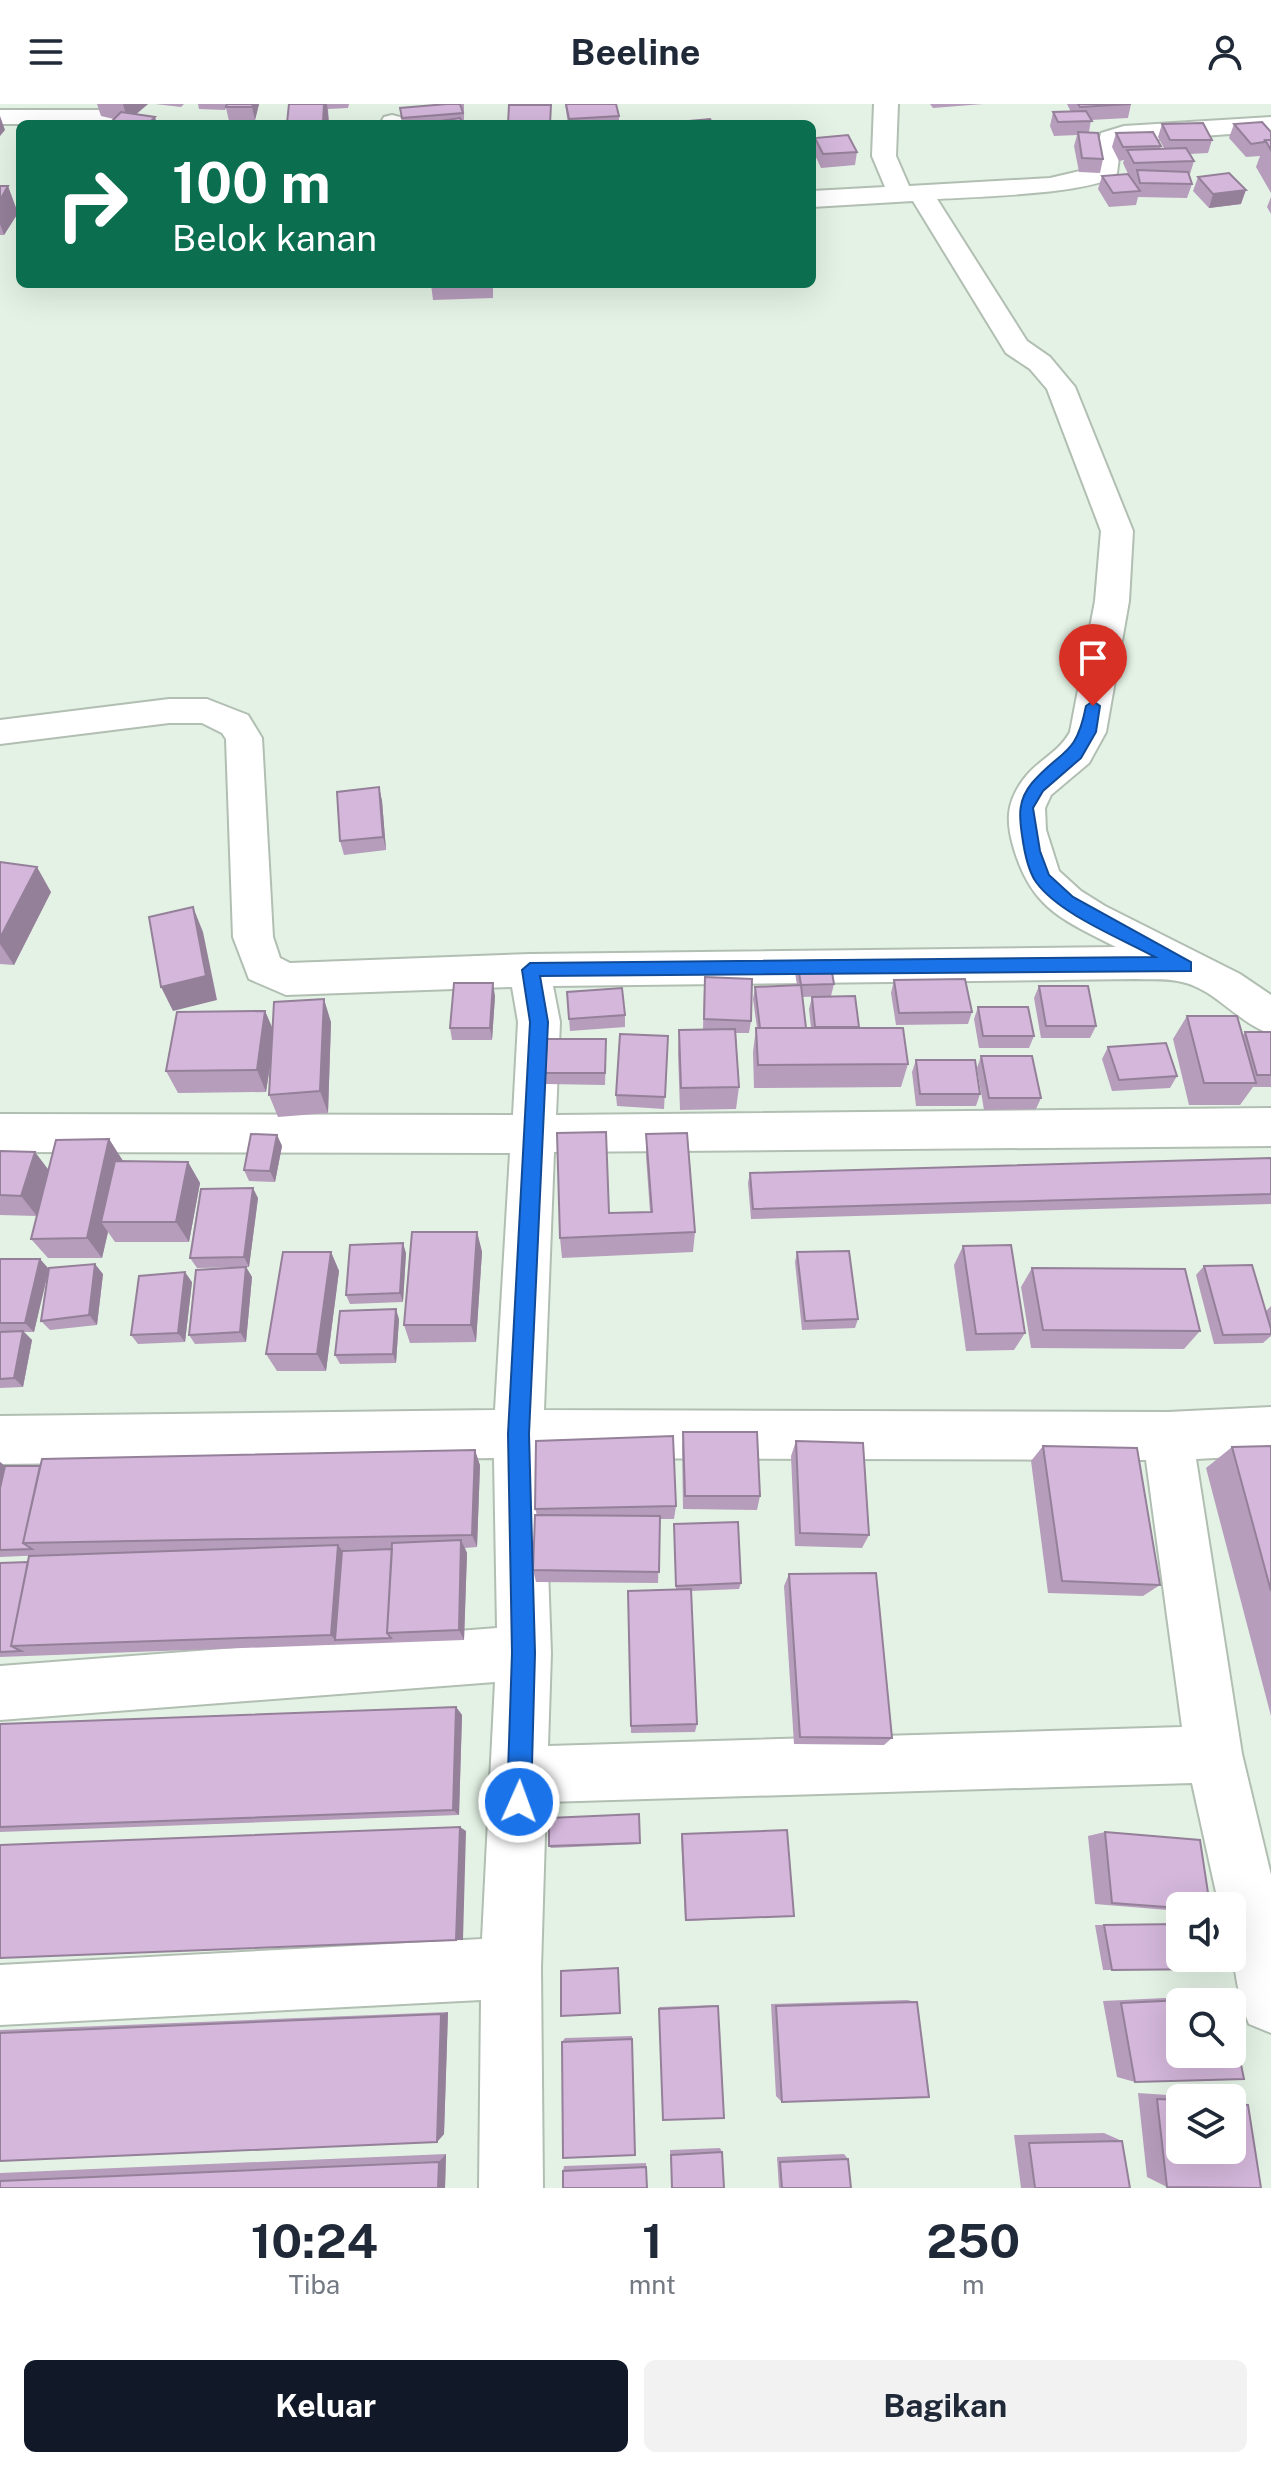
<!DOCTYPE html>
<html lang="id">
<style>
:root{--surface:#fff;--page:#f2f2f3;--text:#1f2937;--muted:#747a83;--accent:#111827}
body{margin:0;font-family:"Public Sans",sans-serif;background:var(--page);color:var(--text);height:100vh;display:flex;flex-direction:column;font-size:30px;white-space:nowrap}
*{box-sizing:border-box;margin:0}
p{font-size:26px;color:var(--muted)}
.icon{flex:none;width:44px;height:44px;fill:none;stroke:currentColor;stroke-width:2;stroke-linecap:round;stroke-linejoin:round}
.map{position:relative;height:2084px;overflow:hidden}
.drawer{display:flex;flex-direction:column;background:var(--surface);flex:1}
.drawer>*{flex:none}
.top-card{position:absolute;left:16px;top:16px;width:800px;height:168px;border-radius:12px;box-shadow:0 8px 32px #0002;background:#0b6e4f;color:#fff;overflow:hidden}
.tools{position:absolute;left:1166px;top:1788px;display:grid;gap:16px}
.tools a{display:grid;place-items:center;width:80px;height:80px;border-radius:12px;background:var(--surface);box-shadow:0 8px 32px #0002;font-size:40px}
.pin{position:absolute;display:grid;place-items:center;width:68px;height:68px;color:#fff;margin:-82px -34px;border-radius:50% 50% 50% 0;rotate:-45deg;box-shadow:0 0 8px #0007}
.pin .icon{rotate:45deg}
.me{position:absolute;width:88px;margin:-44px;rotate:2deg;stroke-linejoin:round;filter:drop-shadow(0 0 6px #0008)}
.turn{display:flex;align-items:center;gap:28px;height:168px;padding:0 24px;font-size:36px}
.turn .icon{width:104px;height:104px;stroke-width:2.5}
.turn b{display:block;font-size:56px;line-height:68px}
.eta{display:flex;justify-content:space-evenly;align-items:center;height:136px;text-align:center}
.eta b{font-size:48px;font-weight:700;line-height:56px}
.button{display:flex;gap:16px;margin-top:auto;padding:16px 24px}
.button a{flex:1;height:92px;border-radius:12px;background:var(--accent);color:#fff;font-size:32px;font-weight:700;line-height:92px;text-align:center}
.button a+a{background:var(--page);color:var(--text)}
header{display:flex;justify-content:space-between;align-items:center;height:104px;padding:0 24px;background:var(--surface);font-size:36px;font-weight:700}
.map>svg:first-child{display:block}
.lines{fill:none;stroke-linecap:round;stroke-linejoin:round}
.street-casing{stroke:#b1beb2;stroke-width:4}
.street{fill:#fff;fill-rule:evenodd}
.wall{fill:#b69dbc;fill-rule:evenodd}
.shaded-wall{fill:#948099}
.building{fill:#d4b7db;stroke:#948099;stroke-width:2}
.route{fill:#1a73e8;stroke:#114b97;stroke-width:2}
</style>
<header><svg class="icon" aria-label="menu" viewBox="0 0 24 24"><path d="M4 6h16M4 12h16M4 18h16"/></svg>Beeline<svg class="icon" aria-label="person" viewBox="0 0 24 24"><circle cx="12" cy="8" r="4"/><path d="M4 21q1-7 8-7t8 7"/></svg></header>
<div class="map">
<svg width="1271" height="2084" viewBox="0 0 1271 2084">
<rect width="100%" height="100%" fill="#e4f2e5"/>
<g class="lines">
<defs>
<path id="street" d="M874,0H898L896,52L909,82L1050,74L1093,64L1101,29L1124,22L1271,13V27L1121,38L1117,69C1103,90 967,93 937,95L1027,237L1050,253L1075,283L1133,427L1129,497L1106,628L1089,659L1051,691L1045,704L1046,726L1059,767L1081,787L1105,802L1240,870L1271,891V930C1238,919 1215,885 1182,878C1167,874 1151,876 1136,875L553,882L560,918L556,1011L1271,1004V1042L554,1048L544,1306L1168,1308L1271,1303V1351L1196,1355L1242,1650L1271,1771V1929L1249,1920C1233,1879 1232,1845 1232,1802H1219L1192,1679L546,1698L541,1864L543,2084H479L481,1896L0,1921V1861L482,1835L495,1578L0,1616V1562L497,1524L494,1354L0,1360V1312L495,1306L510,1049L0,1048V1010L513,1011L518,918L512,883L286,891L249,875L233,833L226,635L222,629L202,619H169L0,640V616L169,595H207L248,611L262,634L273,833L280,854L290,859L530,850L1116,843C1063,816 1032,805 1014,745C1006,718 1006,699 1023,676C1036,657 1059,649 1070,628L1095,497L1101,427L1047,285L1030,265L1006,249L913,97L812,103V87L885,83L872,52ZM544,1354L1146,1356L1182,1623L548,1642L551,1549Z
M0,6H101L151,15L155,20H0Z
M392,11L400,13L404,20H380L384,13Z"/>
</defs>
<use href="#street" class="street-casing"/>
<use href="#street" class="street"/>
</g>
<path class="wall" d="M97,0H148L136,10L114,15L101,12Z
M155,0H184L181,3Z
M198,0H259L255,16L229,17L226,4L225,6L199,5Z
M289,0H349L348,4L328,5L329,20H287Z
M433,0H464V20H402L400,4L433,1Z
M565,0H616L619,12V20H568Z
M930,0H983L933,4Z
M1067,0H1131L1128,14L1091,16L1089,28L1103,55L1100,69L1079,68L1074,42L1077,31L1054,32L1050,22L1053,8H1071Z
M1162,20L1212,36L1208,49L1190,50L1194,57L1190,70H1189L1192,80L1187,94L1138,93L1136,101L1109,103L1098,85L1102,72H1129L1123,59L1124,56L1119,57L1112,43L1116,29L1161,42L1160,45L1164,44L1158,33Z
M1234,20L1271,28V89L1256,63L1260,52L1246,53L1229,34Z
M815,34L857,48L855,61L821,64L813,47Z
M1198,73L1241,100L1209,104L1193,87Z
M0,82L18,109L4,131H0Z
M1271,93V110L1267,103Z
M365,180H408L407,183H366Z
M431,180H493V194L433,196Z
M379,683L382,697L386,746L344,751L340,737Z
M0,758L51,788L14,861L0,860Z
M797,857L834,880L831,892L802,893L806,924H811L809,905L812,893L859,923V924L908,960L901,983L754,984L753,948L756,924H757L753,895L755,883L797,881L795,869Z
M894,876L972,908L968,920L896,921L891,889Z
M1039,882L1096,922L1090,934H1041L1034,894Z
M704,885L751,917L749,929H736L739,983L736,1005L680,1006L678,949L679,926H703Z
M567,888L625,911V923L570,927Z
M495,892L492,936H452L450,924Z
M978,903L1034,932L1029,944H979L974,915Z
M265,907L272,924L331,918L328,1009L278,1013L269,991L270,961L266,988L178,989L166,967Z
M1187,912L1243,931L1245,928H1271V983H1253L1240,1001H1189L1173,935Z
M668,932L664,1005L617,1002L616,991Z
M1108,943L1177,972L1170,984L1112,987L1102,955Z
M606,947L605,981L546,980L545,969Z
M981,952L1041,994L1036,1005L984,1006L977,964Z
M916,956L980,990L976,1002H916L912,968Z
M646,1030L695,1128L693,1148L562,1154L560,1134L609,1109L650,1108L646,1052Z
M277,1031L282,1042L275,1078L249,1077L244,1066Z
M109,1035L123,1057L188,1058L200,1079L189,1138H115L108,1128L102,1154H48L31,1135L37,1112L0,1111V1047L48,1066Z
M1271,1054V1100L751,1115L748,1079L750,1069Z
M258,1094L249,1163L197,1164L190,1154Z
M477,1128L482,1148L476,1238L410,1239L404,1221Z
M963,1142L1025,1229L1014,1246L966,1247L954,1161Z
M331,1148L339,1167L326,1267H277L266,1250Z
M797,1148L858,1215L855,1224L802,1226L795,1158Z
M406,1149L403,1198L350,1200L346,1191Z
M0,1155H40L48,1165L103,1170L97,1221L50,1226L41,1217L48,1166L34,1228H24L32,1236L23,1283L0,1284Z
M1204,1162L1266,1207L1271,1202V1233V1232L1263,1239L1214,1240L1196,1171Z
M246,1163L252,1173L246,1238L195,1240L189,1231Z
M1032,1164L1200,1227L1184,1245L1031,1244L1021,1183Z
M192,1178L185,1238L138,1240L131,1231Z
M399,1215L396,1259L340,1260L335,1251Z
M683,1328L760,1392L757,1406L683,1405L682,1343Z
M796,1337L869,1431L862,1444L795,1442L791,1352Z
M1043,1342L1160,1481L1143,1492L1048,1489L1031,1357Z
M1271,1342V1612L1206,1364L1232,1343Z
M0,1358L5,1362L480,1361L477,1443L465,1444L467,1449L464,1536L0,1553V1459L28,1458L46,1451L0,1453ZM392,1445L342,1447V1446Z
M676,1402L674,1415H660L658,1479L536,1478L533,1466L537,1411L535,1405Z
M674,1420L741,1479L739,1485L691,1487L697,1620L695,1628L631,1629L628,1487L676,1485Z
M789,1470L892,1634L884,1641L794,1640L784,1482Z
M456,1603L462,1611L459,1711L0,1728V1620Z
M639,1710L640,1740L551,1744L549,1742Z
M1105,1728L1180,1802V1807L1095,1800L1088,1732Z
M682,1730L794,1812L685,1817L681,1733Z
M1180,1820L1112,1866H1103L1095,1821Z
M1206,1892L1227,1894L1135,1978L1117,1973L1103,1897Z
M907,1896L917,1898L782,1998L776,1992L771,1900Z
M716,1901L718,1902L663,2016L659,1903Z
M448,1908L444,2030L437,2038L0,2057V1926Z
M632,1932L635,2051L562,1938L565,1934Z
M1138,1989L1212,1994H1180V2046H1232V1997L1248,2001L1261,2084L1167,2083L1147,2073Z
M1104,2029L1122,2037L1130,2084H1021L1014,2031Z
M720,2044L722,2048L672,2084L670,2046Z
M446,2050L445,2084H0V2069Z
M844,2050L848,2055L851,2084H779L777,2053Z
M646,2059L647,2084L563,2067L564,2062Z"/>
<path class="shaded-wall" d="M123,0H148L128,17Z
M253,0H259L255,16L252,3Z
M324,0H327L329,20H323Z
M0,12L5,26L0,32Z
M155,13L157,20H148Z
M8,82L18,109L4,131L0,120V96Z
M1246,86L1241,100L1209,104L1213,90Z
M379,683L382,697L386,746L383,733Z
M37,763L51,788L14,861L0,840V834Z
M193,803L203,828L217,896L173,907L161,883Z
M493,879L495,892L492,936L490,924Z
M324,895L331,918L328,1009L320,987Z
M265,907L275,930L266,988L257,966Z
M277,1031L282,1042L275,1078L270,1067Z
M109,1035L123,1057L110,1118H101L108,1128L102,1154L87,1134Z
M35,1048L51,1069L37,1112L21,1092Z
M188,1058L200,1079L189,1138L176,1118Z
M253,1084L258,1094L249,1163L244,1153Z
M477,1128L482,1148L476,1238L471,1221Z
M403,1139L406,1149L403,1198L400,1189Z
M331,1148L339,1167L326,1267L317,1250Z
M40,1155L49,1165L34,1228L25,1219Z
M95,1160L103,1170L97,1221L89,1211Z
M246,1163L252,1173L246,1238L240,1228Z
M185,1168L192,1178L185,1238L178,1229Z
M396,1205L399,1215L396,1259L393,1250Z
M23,1227L32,1236L23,1283L14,1274Z
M475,1346L480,1361L477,1443L472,1431Z
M0,1358L15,1370L0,1435Z
M461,1436L467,1449L464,1536L459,1526Z
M338,1441L347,1453L335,1536L331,1531Z
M456,1603L462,1611L459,1711L453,1706Z
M460,1723L466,1727L463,1836H456Z
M448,1908L444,2030L437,2038L441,1910Z
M446,2050L445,2084H438L439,2058Z"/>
<path class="building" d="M227,0H253L252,3H226Z
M289,0H324L323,18L287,19Z
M447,0H460L463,9L402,14L400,4Z
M566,0H616L619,12L569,15Z
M1078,0H1131L1080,3Z
M509,1H551L550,20H508Z
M1086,7L1092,17L1058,18L1053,8Z
M121,8L155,13L148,20H109Z
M460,14L463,20H420Z
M710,15L713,20H656Z
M1262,18L1271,28V36H1265L1264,38L1251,40L1234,20Z
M1203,19L1212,36H1170L1162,20Z
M1078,28L1098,29L1103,55L1082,54Z
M1153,28L1161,42L1123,43L1116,29Z
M848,31L857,48L823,50L815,34Z
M1265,36H1271V46Z
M1186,44L1194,57L1134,59L1127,46Z
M1137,66L1188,68L1192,80L1140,79Z
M1229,69L1246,86L1213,90L1198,73Z
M1128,70L1140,87L1113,89L1102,72Z
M0,82H8L0,96Z
M379,683L383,733L340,737L337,688Z
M0,758L37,763L0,834Z
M193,803L206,872L161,883L149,813Z
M830,856L834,880L801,881L797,857Z
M705,873L752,875L751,917L704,915Z
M965,875L972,908L899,909L894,876Z
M454,879H493L490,924H450Z
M801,881L806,924H760L755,883Z
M1039,882H1088L1096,922H1046Z
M622,884L625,911L569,915L567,888Z
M855,892L859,923H815L812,893Z
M324,895L320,987L269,991L274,898Z
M978,903H1028L1034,932H983Z
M265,907L257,966L166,967L177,908Z
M1187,912H1237L1256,979H1204Z
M756,924H903L908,960L758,961Z
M735,925L739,983L681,984L679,926Z
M1245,928H1271V971H1257Z
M620,930L668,932L665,993L616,991Z
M547,935H606L605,969H545Z
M1166,939L1177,972L1119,976L1108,943Z
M981,952H1032L1041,994H989Z
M916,956H975L980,990H920Z
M606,1028L609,1109L652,1108L646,1030L687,1029L695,1128L560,1134L557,1029Z
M251,1030L277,1031L270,1067L244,1066Z
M109,1035L87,1134L31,1135L56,1036Z
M0,1047L35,1048L21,1092L0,1091Z
M1271,1054V1090L753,1105L750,1069Z
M115,1057L188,1058L176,1118H101Z
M253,1084L244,1153L190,1154L201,1085Z
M412,1128H477L471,1221H404Z
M403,1139L400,1189L346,1191L350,1141Z
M1011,1141L1025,1229L976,1230L963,1142Z
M849,1147L858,1215L805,1217L797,1148Z
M283,1148H331L317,1250H266Z
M0,1155H40L25,1219H0Z
M95,1160L89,1211L41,1217L49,1164Z
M1252,1161L1271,1225V1230L1223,1231L1204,1162Z
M246,1163L240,1228L189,1231L196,1166Z
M1032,1164L1185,1165L1200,1227L1043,1226Z
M185,1168L178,1229L131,1231L139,1172Z
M396,1205L393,1250L335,1251L340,1207Z
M23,1227L14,1274L0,1275V1228Z
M683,1328H757L760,1392H685Z
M673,1332L676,1402L535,1405L536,1337Z
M796,1337L863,1339L869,1431L800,1429Z
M1043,1342L1137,1344L1160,1481L1062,1477Z
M1271,1342V1487L1232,1343Z
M475,1346L472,1431L23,1439L42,1355Z
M5,1362H40L23,1439L32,1445L0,1446V1384Z
M535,1411L660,1412L659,1468L533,1466Z
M738,1418L741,1479L676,1482L674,1420Z
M461,1436L459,1526L387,1529L392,1439Z
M338,1441L331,1531L11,1542L29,1452Z
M392,1445L387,1529L391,1534L335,1536L342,1447Z
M28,1458L11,1542L21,1547L0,1548V1459Z
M876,1469L892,1634L800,1633L789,1470Z
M691,1485L697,1620L631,1622L628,1487Z
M456,1603L453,1706L0,1723V1620Z
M639,1710L640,1739L549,1742V1714Z
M460,1723L456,1836L0,1854V1741Z
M787,1726L794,1812L686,1816L682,1730Z
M1105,1728L1200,1736L1210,1802H1180V1804L1112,1799Z
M1180,1820V1854H1211L1213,1865L1112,1866L1104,1821Z
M618,1864L620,1909L561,1912V1867Z
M1227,1894L1228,1898H1180V1950H1232V1917L1244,1975L1135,1978L1121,1899Z
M917,1898L929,1993L782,1998L776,1902Z
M718,1902L724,2014L663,2016L659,1905Z
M441,1910L437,2038L0,2057V1929Z
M632,1935L635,2051L563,2054L562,1938Z
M1157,1995L1180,1996V2046H1232V2000L1248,2001L1261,2084L1167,2083Z
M1122,2037L1130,2084H1035L1029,2039Z
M722,2048L724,2084H672L671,2051Z
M848,2055L851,2084H782L780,2058Z
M439,2058L438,2084H0V2077Z
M646,2063L647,2084H563V2067Z"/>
<path class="route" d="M1093,597L1100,602L1096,628L1081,654L1043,687L1033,704L1040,747L1049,771L1073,793L1191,858V867L540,872L548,918L529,1330L535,1549L531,1698L527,1707L519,1710L511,1707L507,1698L512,1549L508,1330L530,918L522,866L530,859L1155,853C1120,834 1059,810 1036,778C1027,765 1024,746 1022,731C1019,711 1018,696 1032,679C1061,645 1076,654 1086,602Z"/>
</svg>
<div class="tools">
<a><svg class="icon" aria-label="sound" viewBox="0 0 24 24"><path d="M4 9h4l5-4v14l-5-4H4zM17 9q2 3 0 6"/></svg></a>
<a><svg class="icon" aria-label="search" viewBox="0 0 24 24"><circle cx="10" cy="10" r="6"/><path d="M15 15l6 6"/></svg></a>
<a><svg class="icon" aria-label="layers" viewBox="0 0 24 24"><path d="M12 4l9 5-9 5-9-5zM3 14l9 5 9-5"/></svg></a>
</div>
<div class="pin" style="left:1093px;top:602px;background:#d93025"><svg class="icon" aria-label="arrive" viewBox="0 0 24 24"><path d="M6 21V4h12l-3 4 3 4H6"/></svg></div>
<svg class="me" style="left:519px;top:1698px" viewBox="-20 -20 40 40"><circle r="17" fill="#1a73e8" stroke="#fff" stroke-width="3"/><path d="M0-11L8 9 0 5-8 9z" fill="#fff"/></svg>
<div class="top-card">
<div class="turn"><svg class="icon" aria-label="right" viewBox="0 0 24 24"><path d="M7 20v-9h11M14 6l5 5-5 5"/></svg><div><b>100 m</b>Belok kanan</div></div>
</div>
</div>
<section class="drawer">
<div class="eta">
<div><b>10:24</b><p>Tiba</p></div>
<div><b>1</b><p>mnt</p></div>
<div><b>250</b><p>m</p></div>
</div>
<div class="button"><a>Keluar</a><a>Bagikan</a></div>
</section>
